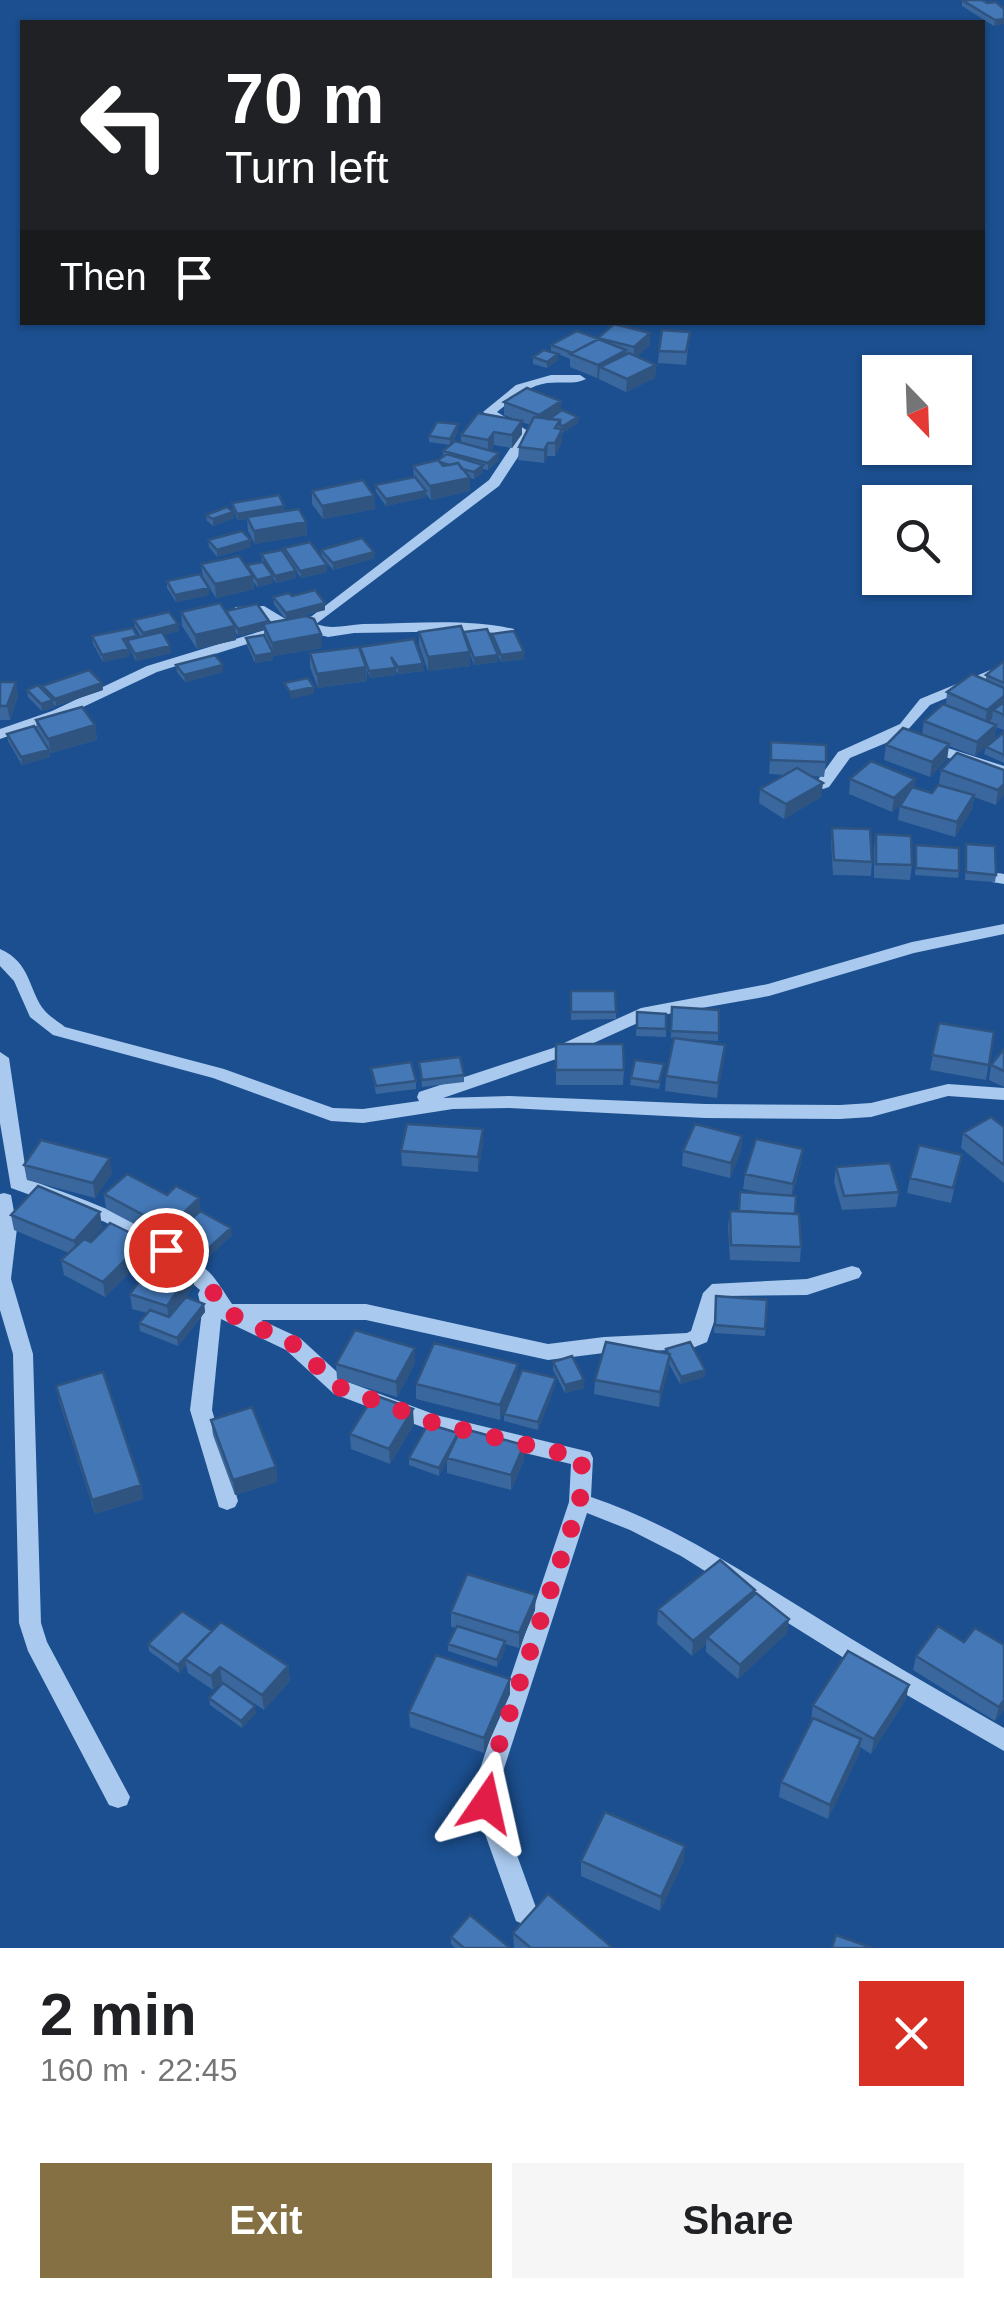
<!DOCTYPE html>
<meta charset="utf-8">
<style>
:root{--surface:#fff;--page:#f6f6f6;--text:#202124;--muted:#757577;--accent:#847042}
body{margin:0;font-family:Helvetica,sans-serif;background:var(--page);color:var(--text);height:100vh;display:flex;flex-direction:column;font-size:38px;white-space:nowrap}
*{box-sizing:border-box;margin:0}
p{font-size:32px;color:var(--muted)}
.icon{flex:none;width:55px;height:55px;fill:none;stroke:currentColor;stroke-width:2;stroke-linecap:round;stroke-linejoin:round}
.map{position:relative;height:1948px;overflow:hidden}
.panel{display:flex;flex-direction:column;background:var(--surface);flex:1}
.panel>*{flex:none}
.top-card{position:absolute;left:20px;top:20px;width:965px;height:305px;border-radius:0px;box-shadow:0 2px 8px #0004;background:#202124;color:#fff;overflow:hidden}
.needle{width:65px;rotate:157deg}
.buttons{position:absolute;left:862px;top:355px;display:grid;gap:20px}
.buttons a{display:grid;place-items:center;width:110px;height:110px;border-radius:0px;background:var(--surface);box-shadow:0 2px 8px #0004;font-size:50px}
.pin{position:absolute;display:grid;place-items:center;width:85px;height:85px;color:#fff;margin:-42px;border:5px solid #fff;border-radius:50%;box-shadow:0 2px 10px #0007}
.me{position:absolute;width:110px;margin:-55px;rotate:11deg;stroke-linejoin:round;filter:drop-shadow(0 0 8px #0008)}
.turn{display:flex;align-items:center;gap:35px;height:210px;padding:0 40px;font-size:45px}
.turn .icon{width:130px;height:130px;stroke-width:2.5}
.turn b{display:block;font-size:70px;line-height:85px}
.then{display:flex;align-items:center;height:95px;padding:0 40px;background:#0003;gap:20px;font-size:38px}
.round{display:grid;place-items:center;flex:none;width:105px;height:105px;border-radius:0px;background:var(--page)}
.summary{display:flex;align-items:center;justify-content:space-between;height:170px;padding:0 40px}
h1{font-size:60px;font-weight:700;line-height:75px}
.action{display:flex;gap:20px;margin-top:auto;padding:20px 40px}
.action a{flex:1;height:115px;border-radius:0px;background:var(--accent);color:#fff;font-size:40px;font-weight:700;line-height:115px;text-align:center}
.action a+a{background:var(--page);color:var(--text)}
.map>svg:first-child{display:block}
.lines{fill:none;stroke-linecap:round;stroke-linejoin:round}
.minor{fill:#a9c9ee;fill-rule:evenodd}
.wall{fill:#3a679d}
.shaded-wall{fill:#305480}
.building{fill:#4478b7;stroke:#305480;stroke-width:2.5}
.route{stroke:#e11d48;stroke-width:18;stroke-dasharray:0 32.4}
</style>
<div class="map">
<svg width="1004" height="1948" viewBox="0 0 1004 1948">
<rect width="100%" height="100%" fill="#1b4f8f"/>
<g class="lines">
<path class="minor" d="M551,375H580L586,379C575,385 560,381 547,383C527,386 512,400 497,412L533,434L499,486L316,624C332,630 346,625 363,624C413,624 465,618 514,629V635L473,631L354,633L328,637L302,630L284,631L256,613H235V607L264,606L292,623L312,616L489,480L519,435L483,412L516,385Z
M265,630L270,631V637L157,672L62,717L0,739V729L52,711L147,666Z
M993,669L1000,673L998,676L930,705L904,734L1004,766V776L893,740L850,758L829,787L823,789L815,784L838,752L900,724L920,699Z
M998,873L1004,874V884L992,882L990,878Z
M1004,924V934L914,953L769,996L651,1017L565,1056L443,1098L509,1096L705,1104L840,1105L871,1103L948,1084L1004,1088V1100L948,1096L871,1117L840,1119L705,1118L509,1108L453,1109L363,1123L331,1121L213,1078L53,1035L30,1017L14,981L0,966V949C32,963 28,991 45,1011C50,1017 59,1022 65,1027L224,1069L333,1108L363,1109L419,1101L417,1097L419,1092L553,1048L641,1008L768,984L912,942Z
M0,1052L9,1058L27,1179C91,1202 158,1224 209,1272C218,1281 225,1294 232,1304H366L548,1344L604,1337L687,1333L691,1331L703,1293L712,1284L807,1279L852,1266L859,1268L862,1273L859,1278L807,1295L723,1296L707,1342L690,1349L604,1353L548,1360L366,1320H261L300,1338L348,1382L436,1415L590,1452L593,1458L591,1497C668,1523 732,1565 800,1607C867,1649 935,1689 1004,1728V1751L860,1668L681,1556L630,1530L587,1513L498,1787V1803L538,1913L534,1921L525,1925L516,1921L474,1803V1787L569,1502L571,1464L433,1431L334,1394L286,1350L221,1319L212,1410L238,1501L235,1507L227,1510L219,1507L190,1410L202,1311L198,1294L200,1290L159,1255L105,1222L11,1188L0,1123Z
M4,1193L11,1195L17,1228L11,1279L33,1354L41,1623L47,1642L130,1797L127,1805L118,1808L109,1805L28,1651L19,1623L13,1354L0,1310V1194Z"/>
</g>
<path class="wall" d="M962,0L987,3L1004,9L994,26L962,6Z
M690,332L686,365L658,363L659,351Z
M650,333V345L637,356L656,365L655,378L626,392L599,379V377L597,378L570,367V359L551,351V345Z
M558,354V360L547,368L533,364V357Z
M504,402L561,411L578,417V423L562,433V442L555,456H547L544,463L518,460L519,447L530,425L522,422V434L512,448L494,445L490,451L499,460L488,470L483,469V472L474,479L470,478V491L431,500L426,494V497L386,506L376,492L375,485L414,477L413,466L438,460L443,457V451L450,445L429,442V436L458,431L451,445L461,443V435L517,420L504,415Z
M312,491L374,496L375,509L323,519L312,504Z
M232,503L285,511L306,522L307,535L255,544L248,531L247,519L238,520L233,510Z
M206,515L234,518L213,526L207,521Z
M208,540L251,547L217,557L209,547Z
M284,548L327,572L301,578L293,566L296,578L276,583L273,578V583L257,587L254,582V589L216,598L203,578L201,564L247,567L262,562L261,554H284Z
M321,550L375,558L333,570L322,556Z
M167,581L209,595L176,602L167,588Z
M273,597L325,610L286,620L274,604Z
M181,612L226,613L269,623L322,648L273,656V660L255,663L247,645L246,638L264,635V630L238,636L235,631L236,640L197,649L182,626Z
M134,620L178,624L179,631L164,635L171,653L136,661L128,645L130,656L103,662L93,644L92,636L141,637L135,627Z
M419,632L464,636L498,662L474,665L470,654V666L428,671L419,645Z
M492,634L524,659L501,662L492,641Z
M359,647L424,671L398,674L396,671V675L370,678L367,670V681L318,688L310,667V653Z
M1004,661V730L996,727L994,739L975,756L949,746L947,759L930,777L884,760L886,745L922,735L924,721L946,705L947,692L986,680V675Z
M176,665H223V672L185,682L177,672Z
M0,682L18,696L10,720H0Z
M102,683L103,690L56,706L53,704L54,707L42,711L28,697L27,690H43L42,686Z
M36,720L95,725L97,740L51,753L49,751L50,757L22,765L8,741L7,734L37,731Z
M1004,732V763L984,754L986,747Z
M771,742L826,762L824,777L811,776L821,797L784,819L759,803L760,789L785,775L769,774Z
M941,770H1004L996,805L974,797L972,809L955,837L898,820L900,805L892,812L849,794L850,779H915L914,788L932,793L939,784Z
M832,828L872,862L871,876L833,875L831,842Z
M876,834L912,865L910,880L874,878V848Z
M966,844L996,875L995,882L965,880Z
M916,845L959,871L958,878L915,875Z
M571,991L616,1012V1019L571,1020Z
M672,1007L719,1010L718,1041L681,1039L725,1045L717,1098L665,1091L666,1076L674,1038H671Z
M637,1012L666,1014V1037L636,1036Z
M939,1023L994,1032L986,1080L930,1070Z
M556,1044L624,1070L623,1085H556Z
M1004,1049V1087L989,1080L991,1065Z
M419,1062L464,1075V1082L422,1087Z
M664,1064L659,1089L630,1085L631,1078Z
M371,1068L416,1081V1089L376,1094Z
M1004,1127V1183L961,1148L963,1133Z
M483,1129V1144L478,1172L402,1166L401,1151Z
M742,1136L741,1151L730,1178L682,1166L683,1151Z
M962,1155L951,1203L907,1193L910,1178Z
M801,1163L792,1196L801,1247L800,1262L730,1260L728,1226L730,1211L739,1212L764,1193L743,1189L745,1174Z
M24,1165L112,1173L95,1198L27,1180Z
M836,1167L899,1192L896,1207L842,1210L834,1182Z
M104,1194L201,1211L232,1235L202,1263L172,1246V1241L170,1243L106,1209Z
M11,1215L102,1227L89,1241L145,1240L147,1255L105,1297L64,1275L61,1260L69,1253L14,1230Z
M192,1270L194,1285L186,1297L204,1304L205,1312L178,1346L140,1331L139,1323L147,1313L132,1309L130,1294Z
M716,1296L767,1300L765,1336L714,1333Z
M415,1348V1363L397,1397L337,1379L336,1364Z
M666,1349L705,1370L704,1377L680,1384L669,1364L659,1407L594,1394L595,1380L666,1353Z
M553,1362L584,1380V1388L565,1393L553,1370Z
M517,1379L500,1420L416,1399V1384Z
M56,1386L141,1485L143,1499L95,1514L59,1401Z
M555,1386L538,1430L504,1421V1414Z
M211,1420L276,1467L277,1482L235,1495L213,1435Z
M414,1424L390,1464L351,1449L350,1434Z
M409,1458L524,1460L511,1490L447,1473V1460L439,1476L409,1465Z
M755,1590V1594L787,1633L738,1679L706,1652V1644L692,1656L657,1624L658,1609Z
M535,1610L519,1648L505,1644V1649L497,1667L448,1651V1644L456,1628L451,1627V1612Z
M212,1631L288,1666L290,1681L264,1710L222,1682L213,1690L188,1673L186,1665L179,1673L149,1651L148,1644Z
M964,1642L1004,1645V1709L995,1721L913,1670L916,1656Z
M510,1694L484,1753L410,1727L409,1712Z
M209,1698L256,1713L242,1728L210,1705Z
M906,1699L871,1754L860,1747L859,1754L828,1819L779,1797L781,1782L812,1720H811L813,1705Z
M684,1860L660,1911L581,1876V1861Z
M513,1933L613,1948H514Z
M451,1937L510,1948H455L451,1944Z"/>
<path class="shaded-wall" d="M1004,19V24L994,26L995,20Z
M650,333V345L634,359V347Z
M626,350V362L600,367L599,377L597,378L598,365Z
M558,354V360L547,368V362Z
M656,365L655,378L626,392L627,379Z
M561,401V414L539,428V415Z
M578,417V423L563,433V426Z
M522,421V434L512,448V435Z
M458,424V431L450,445V439Z
M562,429V442L555,456V443Z
M494,432V445L488,453V440Z
M548,443L547,456L544,463V450Z
M499,453V460L488,470V463Z
M483,465V472L474,479V472Z
M470,478V491L431,500L430,486Z
M426,491V497L386,506V499Z
M374,496L375,509L323,519L322,506Z
M284,506L285,513L238,520L237,514Z
M233,512L234,518L213,526V519Z
M306,522L307,535L255,544L254,531Z
M251,540V547L217,557V550Z
M374,552L375,558L333,570V563Z
M327,565V572L301,578L300,571Z
M296,571V578L276,583L275,576Z
M253,576L254,589L216,598L215,584Z
M273,576V583L257,587V580Z
M209,588V595L176,602L175,595Z
M325,603V610L286,620V613Z
M269,621V628L263,624L264,630L238,636V629Z
M178,624L179,631L143,640V633Z
M235,626L236,640L197,649L195,635Z
M321,634L322,648L273,656L272,643Z
M170,646L171,653L136,661L135,654Z
M129,649L130,656L103,662L102,655Z
M470,652V666L428,671V657Z
M524,652V659L501,662V655Z
M273,653V660L255,663V656Z
M498,655V662L474,665V658Z
M423,664L424,671L398,674V667Z
M223,665V672L185,682L184,675Z
M366,667L367,681L318,688L317,674Z
M396,668V675L370,678L369,671Z
M16,682L18,696L10,720L7,706Z
M102,683L103,690L56,706L55,699Z
M314,687V694L290,699V692Z
M1004,696V709L993,710L992,719L985,724L987,710Z
M53,700L54,707L42,711L41,704Z
M95,725L97,740L51,753L48,739Z
M996,725L994,739L975,756L977,742Z
M949,744L947,759L930,777L932,762Z
M49,750L50,757L22,765L21,757Z
M915,779L913,794L892,812L894,798Z
M823,783L821,797L784,819L786,804Z
M1004,784V795L996,805L998,790Z
M974,795L972,809L955,837L957,822Z
M725,1045L724,1060L717,1098L718,1083Z
M483,1129V1144L478,1172V1157Z
M742,1136L741,1151L730,1178L731,1163Z
M803,1149L801,1163L791,1199L793,1184Z
M110,1158L112,1173L95,1198L93,1183Z
M199,1198L201,1213L171,1238L170,1243L168,1228Z
M100,1212L102,1227L77,1256L74,1241Z
M231,1228L232,1235L202,1263L201,1255Z
M145,1240L147,1255L105,1297L103,1282Z
M192,1270L194,1285L169,1321L167,1306Z
M204,1304L205,1312L178,1346L177,1338Z
M415,1348V1363L397,1397L396,1382Z
M670,1354L669,1369L659,1407L660,1392Z
M518,1364L517,1379L500,1420V1405Z
M705,1370L704,1377L680,1384L681,1377Z
M556,1378L555,1386L538,1430V1422Z
M584,1380V1388L565,1393V1385Z
M413,1409L414,1424L390,1464L389,1449Z
M458,1433V1441L439,1476V1468Z
M524,1445V1460L511,1490V1475Z
M276,1467L277,1482L235,1495L233,1480Z
M141,1485L143,1499L95,1514L92,1500Z
M755,1590L753,1605L707,1637L706,1644L692,1656L693,1641Z
M536,1595L535,1610L519,1648V1633Z
M789,1619L787,1633L738,1679L740,1665Z
M212,1631L185,1659L186,1665L179,1673L178,1665Z
M505,1641V1649L497,1667V1660Z
M288,1666L290,1681L264,1710L262,1695Z
M220,1667L222,1682L213,1690L211,1676Z
M510,1679V1694L484,1753V1738Z
M909,1685L906,1699L871,1754L874,1739Z
M1004,1700V1709L995,1721L999,1707Z
M255,1706L256,1713L242,1728L241,1721Z
M861,1739L859,1754L828,1819L830,1805Z
M685,1846L684,1860L660,1911L661,1897Z"/>
<path class="building" d="M962,0H982L987,3L996,2L1004,9V19L995,20Z
M614,324L650,333L634,347L598,338Z
M662,330L690,332L686,352L659,351Z
M577,331L599,339L572,353L551,345Z
M598,339L626,350L598,365L570,354Z
M544,350L558,354L547,362L533,357Z
M629,353L656,365L627,379L600,367Z
M527,388L561,401L539,415L504,402Z
M562,410L578,417L563,426L560,425V420L549,419Z
M478,413L522,421L512,435L494,432L488,440L461,435Z
M534,417L560,420L555,428L562,429L555,443H548L544,450L519,447Z
M437,422L458,424L450,439L429,436Z
M455,441L499,453L488,463L443,451Z
M447,454L483,465L474,472L462,469L458,463L449,465L440,462L438,460Z
M438,460L443,466L458,463L470,478L430,486L413,466Z
M415,477L426,491L386,499L375,485Z
M363,480L374,496L322,506L312,491Z
M279,495L284,506L237,514L232,503Z
M227,507L233,512L213,519L206,515Z
M299,509L306,522L254,531L247,517Z
M242,531L251,540L217,550L208,540Z
M362,538L374,552L333,563L321,550Z
M310,542L327,565L300,571L284,548Z
M282,550L296,571L275,576L261,554Z
M239,556L253,576L215,584L201,564Z
M263,562L273,576L257,580L247,565Z
M200,574L209,588L175,595L167,581Z
M315,590L325,603L286,613L273,597L289,593L292,596Z
M220,603L235,626L195,635L181,612Z
M257,604L269,621L238,629L226,611Z
M169,612L178,624L143,633L134,620Z
M306,616L314,619L321,634L272,643L263,624Z
M461,626L470,652L428,657L419,632Z
M133,628L137,636L123,639L129,649L102,655L92,636Z
M487,629L498,655L474,658L464,632Z
M514,631L524,652L501,655L492,634Z
M162,632L170,646L135,654L127,640Z
M264,635L273,653L255,656L246,638Z
M414,639L423,664L398,667L391,657L396,668L369,671L360,647Z
M359,647L366,667L317,674L310,653Z
M215,655L223,665L184,675L176,665Z
M1004,661V683L986,675Z
M89,670L102,683L55,699L42,686Z
M972,674L1004,688V696L987,710L947,692Z
M308,678L314,687L290,692L284,683Z
M0,682H16L7,706H0Z
M38,685L53,700L41,704L27,690Z
M1004,702V715L993,710Z
M943,704L996,725L977,742L924,721Z
M82,707L95,725L48,739L36,720Z
M34,726L49,750L21,757L7,734Z
M903,728L949,744L932,762L886,745Z
M1004,732V755L986,747Z
M771,742L826,745V762L771,760Z
M957,753L1004,770V784L998,790L941,770Z
M871,761L915,779L894,798L850,779Z
M797,768L823,783L786,804L760,789Z
M938,785L974,795L957,822L900,806L912,787L932,793Z
M832,828L870,829L872,862L834,860Z
M876,834L911,836L912,865L876,864Z
M966,844L995,846L996,875L966,872Z
M916,845L959,848V871L916,868Z
M571,991H615L616,1012H571Z
M672,1007L719,1010V1033L671,1031Z
M637,1012L666,1014V1029L637,1028Z
M939,1023L994,1032L989,1065L932,1055Z
M674,1038L725,1045L718,1083L666,1076Z
M556,1044H623L624,1070H556Z
M1004,1049V1071L991,1065Z
M460,1057L464,1075L422,1080L419,1062Z
M635,1060L664,1064L659,1082L631,1078Z
M411,1062L416,1081L376,1086L371,1068Z
M991,1117L1004,1127V1165L963,1133Z
M407,1124L483,1129L478,1157L401,1151Z
M695,1124L742,1136L731,1163L683,1151Z
M756,1139L803,1149L793,1184L745,1174Z
M41,1140L110,1158L93,1183L24,1165Z
M919,1145L962,1155L953,1188L910,1178Z
M890,1163L899,1192L844,1196L836,1167Z
M127,1174L167,1195L176,1186L199,1198L168,1228L104,1194Z
M38,1186L100,1212L74,1241L11,1215Z
M740,1192L796,1196L795,1214L739,1211Z
M200,1211L231,1228L201,1255L171,1238Z
M730,1211L799,1214L801,1247L731,1245Z
M110,1223L145,1240L103,1282L61,1260L84,1239L91,1242Z
M156,1258L192,1270L167,1306L130,1294Z
M716,1296L767,1300L765,1329L715,1325Z
M186,1297L204,1304L177,1338L139,1323L150,1310L169,1317Z
M355,1330L415,1348L396,1382L336,1364Z
M606,1342L670,1354L660,1392L595,1380Z
M690,1342L705,1370L681,1377L666,1349Z
M434,1343L518,1364L500,1405L416,1384Z
M572,1356L584,1380L565,1385L553,1362Z
M522,1370L556,1378L538,1422L504,1414Z
M103,1372L141,1485L92,1500L56,1386Z
M374,1395L413,1409L389,1449L350,1434Z
M252,1407L276,1467L233,1480L211,1420Z
M428,1424L458,1433L439,1468L409,1458Z
M461,1428L524,1445L511,1475L447,1458Z
M720,1560L755,1590L693,1641L658,1609Z
M467,1574L536,1595L519,1633L451,1612Z
M756,1593L789,1619L740,1665L707,1637Z
M182,1611L212,1631L178,1665L148,1644Z
M221,1622L288,1666L262,1695L220,1667L211,1676L185,1659Z
M457,1626L505,1641L497,1660L448,1644Z
M938,1626L964,1642L975,1628L1004,1645V1700L999,1707L916,1656Z
M848,1651L909,1685L874,1739L813,1705Z
M436,1655L510,1679L484,1738L409,1712Z
M223,1683L255,1706L241,1721L209,1698Z
M813,1718L861,1739L830,1805L781,1782Z
M605,1812L685,1846L661,1897L581,1861Z
M548,1894L613,1948H531L513,1933Z
M470,1915L510,1948H464L451,1937Z
M836,1935L872,1948H832Z"/>
<g class="lines">
<path class="route" d="M166,1250L204,1278L226,1312L293,1344L341,1388L434,1423L582,1458L580,1502L488,1778L486,1803"/>
</g>
</svg>
<div class="buttons">
<a><svg class="needle" viewBox="-14 -14 28 28"><path d="M0-13l5 13h-10z" fill="#e53935"/><path d="M0 13l5-13h-10z" fill="#757577"/></svg></a>
<a><svg class="icon" aria-label="search" viewBox="0 0 24 24"><circle cx="10" cy="10" r="6"/><path d="M15 15l6 6"/></svg></a>
</div>
<div class="pin" style="left:166px;top:1250px;background:#d93025"><svg class="icon" aria-label="arrive" viewBox="0 0 24 24"><path d="M6 21V4h12l-3 4 3 4H6"/></svg></div>
<svg class="me" style="left:486px;top:1803px" viewBox="-20 -20 40 40"><path d="M0-17L14 15 0 8-14 15z" fill="#e11d48" stroke="#fff" stroke-width="4"/></svg>
<div class="top-card">
<div class="turn"><svg class="icon" aria-label="left" viewBox="0 0 24 24"><path d="M17 20v-9H6M10 6l-5 5 5 5"/></svg><div><b>70 m</b>Turn left</div></div>
<div class="then">Then<svg class="icon" aria-label="arrive" viewBox="0 0 24 24"><path d="M6 21V4h12l-3 4 3 4H6"/></svg></div>
</div>
</div>
<section class="panel">
<div class="summary"><div><h1>2 min</h1><p>160 m · 22:45</p></div><a class="round" style="background:#d93025;color:#fff"><svg class="icon" aria-label="close" viewBox="0 0 24 24"><path d="M6 6l12 12M18 6L6 18"/></svg></a></div>
<div class="action"><a>Exit</a><a>Share</a></div>
</section>
